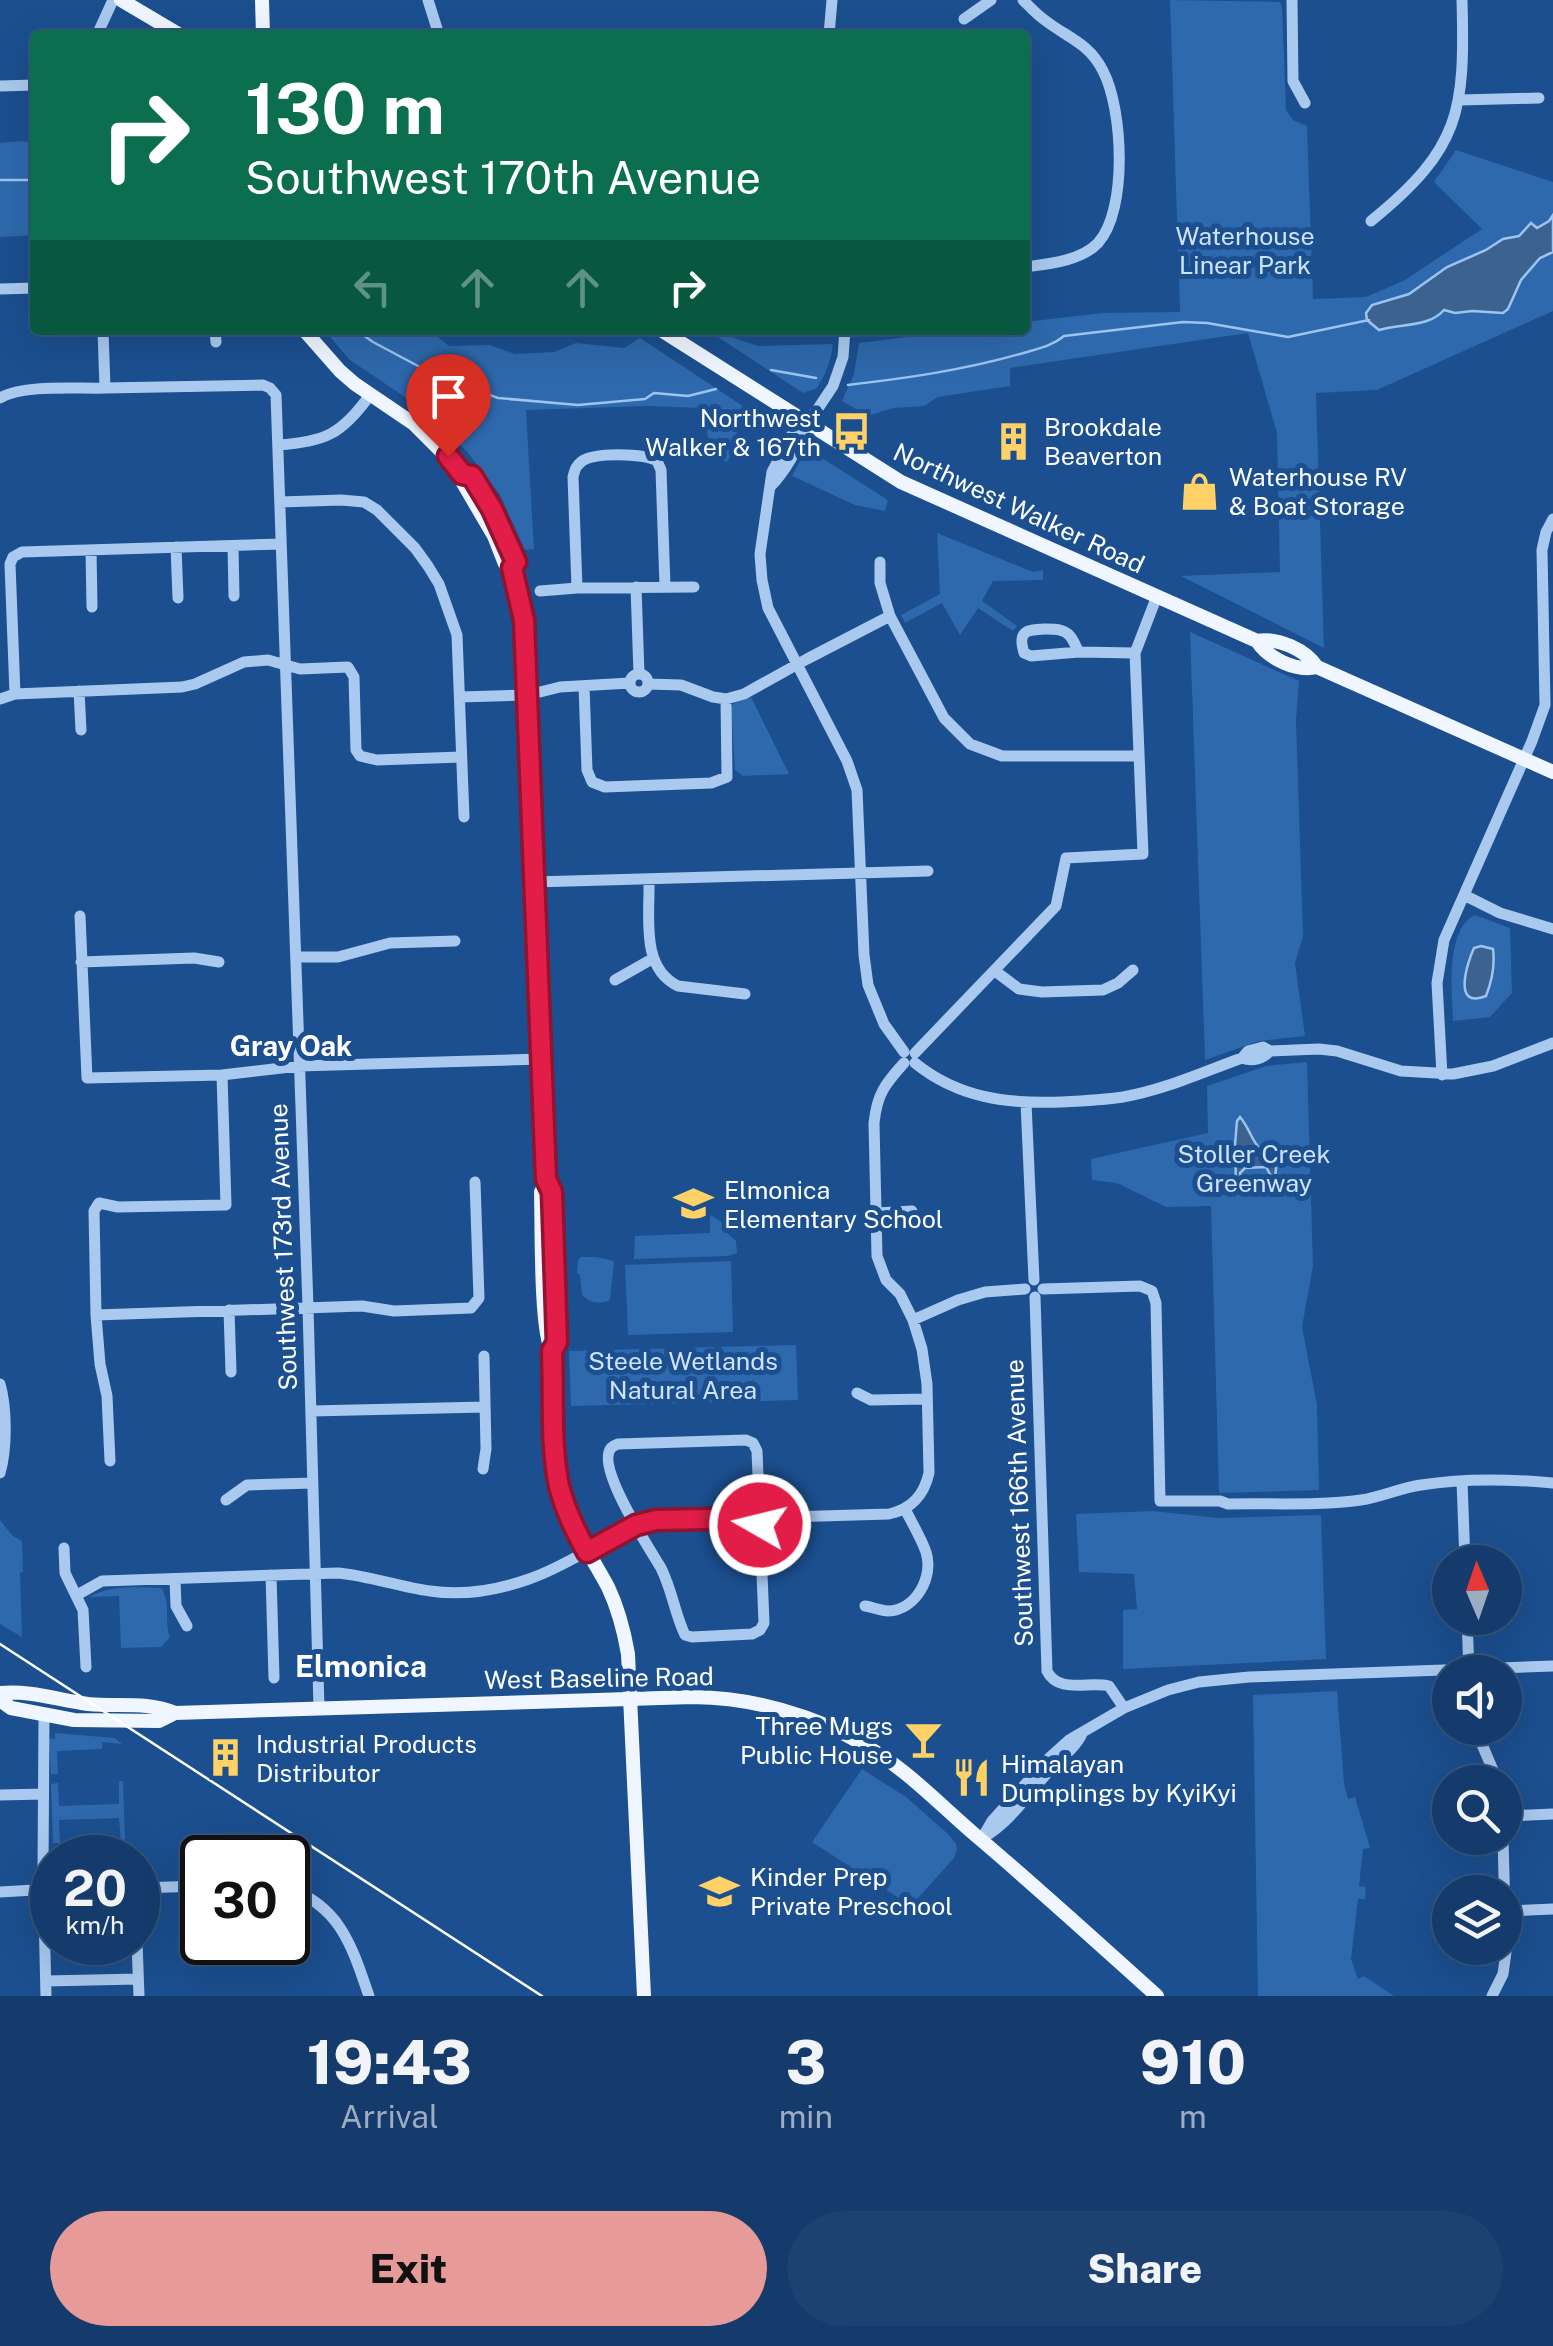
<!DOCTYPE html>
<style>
:root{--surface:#143b6b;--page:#1d4271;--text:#f1f3f6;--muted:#9dadc1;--line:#33557e;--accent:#e69b98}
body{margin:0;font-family:"Public Sans",sans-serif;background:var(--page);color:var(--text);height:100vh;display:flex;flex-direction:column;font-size:38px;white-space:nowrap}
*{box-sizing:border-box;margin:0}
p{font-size:32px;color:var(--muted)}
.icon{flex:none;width:55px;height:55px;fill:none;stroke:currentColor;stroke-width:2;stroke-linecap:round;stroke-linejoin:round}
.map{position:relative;height:1996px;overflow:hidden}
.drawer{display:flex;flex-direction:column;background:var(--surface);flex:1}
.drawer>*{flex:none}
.top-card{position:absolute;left:30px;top:30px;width:1000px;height:305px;border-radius:10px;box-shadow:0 10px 40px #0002,0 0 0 2px var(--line);background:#0b6e4f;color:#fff;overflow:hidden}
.needle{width:65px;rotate:358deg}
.fabs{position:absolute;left:1432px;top:1545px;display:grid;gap:20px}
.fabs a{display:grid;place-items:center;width:90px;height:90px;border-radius:50%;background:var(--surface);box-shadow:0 10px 40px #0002,0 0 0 2px var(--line);font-size:50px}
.speed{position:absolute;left:30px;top:1835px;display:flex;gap:20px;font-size:50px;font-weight:700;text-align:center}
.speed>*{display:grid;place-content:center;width:130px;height:130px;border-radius:50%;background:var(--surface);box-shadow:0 10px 40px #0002,0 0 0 2px var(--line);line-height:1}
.speed small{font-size:25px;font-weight:400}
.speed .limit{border:5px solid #111;border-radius:15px;background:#fff;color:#111}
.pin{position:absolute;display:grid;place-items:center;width:85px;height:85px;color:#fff;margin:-102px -42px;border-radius:50% 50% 50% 0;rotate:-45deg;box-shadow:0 0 10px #0007}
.pin .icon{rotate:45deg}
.me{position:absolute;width:110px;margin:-55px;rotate:278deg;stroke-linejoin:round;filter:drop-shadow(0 0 8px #0008)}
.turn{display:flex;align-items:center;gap:35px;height:210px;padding:0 50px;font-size:45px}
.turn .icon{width:130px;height:130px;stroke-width:2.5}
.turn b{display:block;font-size:70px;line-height:85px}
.lanes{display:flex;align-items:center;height:95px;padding:0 50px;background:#0003;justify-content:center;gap:50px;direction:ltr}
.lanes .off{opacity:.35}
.eta{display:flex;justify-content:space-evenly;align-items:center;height:170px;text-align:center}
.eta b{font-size:60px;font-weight:800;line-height:70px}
.cta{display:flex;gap:20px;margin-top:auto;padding:20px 50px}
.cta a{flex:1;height:115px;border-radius:60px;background:var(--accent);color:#111;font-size:40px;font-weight:800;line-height:115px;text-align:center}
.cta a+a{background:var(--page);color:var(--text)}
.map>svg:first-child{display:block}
.green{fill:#2e69ad}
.water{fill:#3c6290;stroke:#9cc4f0;stroke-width:2.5}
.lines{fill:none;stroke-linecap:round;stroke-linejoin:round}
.stream{stroke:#9cc4f0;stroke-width:2.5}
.minor{stroke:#a9c9ee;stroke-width:11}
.major{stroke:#f0f6ff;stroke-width:14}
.tram{stroke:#fff;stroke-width:2.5}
.route-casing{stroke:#92132f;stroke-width:25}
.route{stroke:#e11d48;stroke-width:18}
.labels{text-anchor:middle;stroke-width:10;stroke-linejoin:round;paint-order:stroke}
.park-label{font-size:25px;fill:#cfe3fa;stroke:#1b4f8f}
.poi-label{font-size:25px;fill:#fff;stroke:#1b4f8f;text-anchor:start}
.street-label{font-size:25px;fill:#fff;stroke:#1b4f8f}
.neighbourhood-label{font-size:28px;font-weight:bold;fill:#fff;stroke:#1b4f8f}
.quarter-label{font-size:30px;font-weight:bold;fill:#fff;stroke:#1b4f8f}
</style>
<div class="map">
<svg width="1553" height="1996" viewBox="0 0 1553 1996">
<rect width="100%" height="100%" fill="#1b4f8f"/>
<path class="green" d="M1170,0L1280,2L1282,7L1286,110L1293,120L1307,126L1313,299L1366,297L1405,280L1482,229L1434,182L1456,150L1553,182V311L1377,390L1316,393L1324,648L1181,576L1280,572L1277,433L1248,333L1010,368V386L938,397L924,406L893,408L868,416L842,401L854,374L859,343L964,330H1025V322L1102,313L1180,312Z
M20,141L35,143V235L0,237V143Z
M324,330H429L449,346L489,345L515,354L554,352L576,343L624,348L640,338L764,420L755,433L741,425L733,440L737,442L727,462L712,457L702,408L648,406L526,410L534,549L525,550L500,495L469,454L433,416L350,360Z
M728,336L758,346L833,344C831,360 826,374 817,388L803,393L718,337Z
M808,452L814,453L888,500L885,511L855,505L792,476L803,455Z
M937,533L1033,572L1043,570V580L993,581L982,601L1017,626L1013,631L978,608L960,635L942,603L905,623L901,615L940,594Z
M1190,632L1299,681L1296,720L1303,936L1295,963L1305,1036L1259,1041L1205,1060Z
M751,697L789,774L743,776L735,770L731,708L734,703Z
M1475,915L1510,928L1512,993L1490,1017L1453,1021C1452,993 1445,929 1475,915Z
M1307,1062L1313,1266L1302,1327L1317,1405L1319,1490L1219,1493L1211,1206L1166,1207L1117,1183L1092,1180L1091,1159L1208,1133L1207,1086L1266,1066Z
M710,1215L727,1225L724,1230L736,1241L737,1253L728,1256L634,1259L635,1236L710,1233Z
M581,1257H596L614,1261L610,1300C600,1305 590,1303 582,1295L580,1275L577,1273L578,1260Z
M731,1261L733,1332L628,1335L625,1265Z
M796,1345L798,1400L571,1406L569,1351Z
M1153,1511L1218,1518L1321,1515L1326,1659L1123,1669V1610L1137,1609L1134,1574L1079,1572L1076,1514Z
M0,1520L12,1535L22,1541L23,1572L20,1573L22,1637L0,1624Z
M161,1588C171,1600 164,1621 170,1637L161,1647L121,1648L119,1596L89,1597C109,1585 139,1587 161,1588Z
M1337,1691L1344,1784L1348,1799L1355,1797L1370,1848L1363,1849L1359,1886L1366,1887L1365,1899H1358L1351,1959L1358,1979L1364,1976L1394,1996H1258L1253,1695Z
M55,1733L115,1738L122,1744L102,1742V1749L57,1751L58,1774H51L49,1738L55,1739Z
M862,1769L906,1797L948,1834L956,1844L957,1850L954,1858L911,1906L812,1842Z
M119,1781H123L125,1841H121L119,1818L59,1820L60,1843H53L51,1784L58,1783L59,1806L119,1804Z"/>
<path class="water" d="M1553,215V252L1540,258L1521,280L1508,309L1503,313L1472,311L1455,313L1444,310C1428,328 1401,323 1379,330L1367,320L1366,313L1372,305L1409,294L1447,267L1486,250L1503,239L1519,236L1531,223L1537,228L1549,221Z
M1481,946L1493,949C1495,965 1492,981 1486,996C1452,1010 1467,963 1474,948Z
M1240,1117C1251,1130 1251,1142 1264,1153L1278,1152L1274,1185L1269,1187L1271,1176L1266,1167L1245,1168L1240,1173L1242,1190L1237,1194L1235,1191L1236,1162L1234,1157L1237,1121Z"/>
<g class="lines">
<path class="stream" d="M0,180H35
M356,330L373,342L433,374L498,398L578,405L645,399L654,393L688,396L716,389
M771,370L816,378
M848,385C907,378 964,370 1020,354C1036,349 1051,347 1064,336L1183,322L1207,323L1288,337L1369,320"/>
<path class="minor" d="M428,0L439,35
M1023,0C1030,7 1037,15 1046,21C1068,38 1089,43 1103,71C1123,109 1128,210 1098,243C1081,261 1048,264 1025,267
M1292,0L1293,81L1305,103
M964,19L991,0
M97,35L113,0
M829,35L832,0
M0,86L35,85
M1460,100L1539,98
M1371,221C1461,148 1465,111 1462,0
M0,289L35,288
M215,330L216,342
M845,330L843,357L833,386L817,410L791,436L772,472L760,554L762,580L768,608L847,761L857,790L864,955L868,985L884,1024L904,1052
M105,388L263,385L270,388L276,395L308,1307L319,1708
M0,398C24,384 77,389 105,388L103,330
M278,445C325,442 342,434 370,395
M771,486C787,469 798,448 806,426
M280,502L341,500L364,502L377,510L415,548L428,566L439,584L457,635L464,817
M233,546L234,596
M176,547L178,598
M91,550L92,607
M880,562V583L890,616L944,718L970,744L1002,756H1138
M636,587L639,674
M577,588L573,477C575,470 575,467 581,462C593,452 644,453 657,461L661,470L665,586
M540,591L577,588L694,587
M1079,652C1076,647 1074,641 1070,636C1064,629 1055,629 1046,629C1027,630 1017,630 1024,653L1031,656L1079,652L1135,653
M630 683a9 9 0 1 1 18 0a9 9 0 1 1-18 0Z
M648,684L681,685L713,697L726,699L744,694L807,659L890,616
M584,686L587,770L592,782L605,787L711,783L727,777L726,699
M79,691L81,730
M15,694L10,564L13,557L22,552L281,544
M460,697L528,695L560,687L630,683
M0,699L15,694L182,687L195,684L244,662L268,660L300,669L348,667L354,677L356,750L360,756L377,760L461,757
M649,880C650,916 640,968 678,986L745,994
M534,882L928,871
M1464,895L1500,913L1553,929
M80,916L87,1078L222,1075L299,1066L542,1059
M296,957H338L390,943L455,941
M81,962L194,958L219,962
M995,971L1019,989L1042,992L1103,990L1118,983L1133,970
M615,980L652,959
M915,1053L1056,906L1066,858L1143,854L1135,653L1157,596
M1242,1058C1253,1062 1263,1059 1270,1051
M915,1063C958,1098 1007,1104 1061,1102C1082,1101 1103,1100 1123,1097C1164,1090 1203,1072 1242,1058L1248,1051L1263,1047L1270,1051L1319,1049L1337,1051L1401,1071L1453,1074L1493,1066L1553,1043
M1442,1075L1437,983L1444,940L1532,741L1545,705L1542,550L1546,532L1553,519
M1026,1103L1034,1280
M877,1213L912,1211
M1043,1289L1140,1286L1152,1291L1156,1303L1160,1501H1220L1228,1504C1270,1503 1320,1506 1361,1500C1381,1497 1400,1488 1421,1485C1464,1478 1510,1479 1553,1483
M1035,1297L1047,1671C1058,1694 1089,1681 1109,1686L1124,1708
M229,1310L231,1372
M96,1315L362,1306L394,1311L471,1308L479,1298L475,1182
M913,1320L958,1300L985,1292L1025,1289
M0,1384C7,1408 7,1449 0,1473
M857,1393L871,1400L927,1399
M311,1411L485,1407
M746,1440L753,1443L757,1451L764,1623L760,1630L752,1634L692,1637L685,1635C675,1614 672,1590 661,1568C650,1549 595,1467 611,1448C613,1446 615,1445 618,1444Z
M110,1461L107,1396L100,1364L96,1315L94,1211L99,1203L118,1207L226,1205L222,1075
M483,1469L486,1449L484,1356
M1462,1481L1465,1562
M226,1500L247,1485L312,1483
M64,1548L65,1573L83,1610L86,1667
M271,1575L274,1678
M175,1579L176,1606L187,1626
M77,1595L102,1581L338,1573C370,1576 399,1587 430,1591C463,1596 498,1590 529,1579C574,1564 611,1531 656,1521L889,1514C912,1509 924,1495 929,1473L927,1384L922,1349L913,1320L900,1294L886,1280L877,1256L874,1123C877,1094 885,1084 904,1063
M865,1606C872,1607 881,1611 888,1611C916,1610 934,1577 926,1552C921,1538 912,1523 905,1509
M1467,1618L1469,1672
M44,1715L43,1872L46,1996
M1475,1728L1498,1782
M0,1795L43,1794
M1505,1816L1553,1814
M984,1837C1013,1820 1030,1790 1054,1766C1064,1756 1074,1749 1081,1736
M981,1840L992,1821L1049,1758L1069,1740L1124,1708L1168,1690L1199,1682L1249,1677L1553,1666
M138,1888L202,1886
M288,1888C341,1907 352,1947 369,1996
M0,1892L52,1889
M1506,1911L1553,1909
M137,1942L139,1996
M46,1981L138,1979
M1492,1996L1503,1974L1506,1952L1503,1838"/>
<path class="major" d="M121,0L180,35
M262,0L263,35
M304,330L340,371L355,384L414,424L455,465L462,474L463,483L494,536L505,564L513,569
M661,330L901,482L1257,641C1278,637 1306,650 1317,667L1553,772
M462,474L472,477L497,519L515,562L513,569L524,619L546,1184L552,1192L557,1341L552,1351C554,1397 549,1454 562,1498C573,1531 592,1557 608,1587C618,1608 624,1631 628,1654L644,1996
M1257,641C1269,659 1296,672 1317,667
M546,1184L541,1192C542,1222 540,1332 552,1351
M0,1693C29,1690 59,1700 88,1704C118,1707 147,1701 175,1713L693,1697C770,1698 845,1725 905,1773C931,1794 954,1817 980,1839C1040,1890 1098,1943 1157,1996
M0,1700L11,1708L74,1720L159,1721L175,1713"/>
<path class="tram" d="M0,1644L542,1996"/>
</g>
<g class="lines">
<defs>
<path id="route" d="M448,456L462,474L472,476L492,509L516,562L512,568L524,620L546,1179L552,1192L557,1342L552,1351C554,1395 550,1443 559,1486C565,1509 575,1531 587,1552L636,1525L656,1520L760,1518V1525"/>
</defs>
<use href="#route" class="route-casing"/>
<use href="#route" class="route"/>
</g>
<defs>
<symbol id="bus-bare" viewBox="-9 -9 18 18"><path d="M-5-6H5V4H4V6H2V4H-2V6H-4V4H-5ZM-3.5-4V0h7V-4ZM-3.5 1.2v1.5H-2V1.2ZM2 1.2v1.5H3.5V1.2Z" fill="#ffd166" stroke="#1b4f8f" stroke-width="2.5" paint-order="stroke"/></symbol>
<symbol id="building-bare" viewBox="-9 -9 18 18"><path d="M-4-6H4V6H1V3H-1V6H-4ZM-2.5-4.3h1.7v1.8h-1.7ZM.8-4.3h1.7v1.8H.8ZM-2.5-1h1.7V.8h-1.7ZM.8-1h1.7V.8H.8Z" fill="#ffd166" stroke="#1b4f8f" stroke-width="2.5" paint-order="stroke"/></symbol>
<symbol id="shop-bare" viewBox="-9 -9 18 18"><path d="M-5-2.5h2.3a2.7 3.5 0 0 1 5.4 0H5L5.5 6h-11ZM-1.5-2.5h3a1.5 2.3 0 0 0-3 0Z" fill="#ffd166" stroke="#1b4f8f" stroke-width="2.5" paint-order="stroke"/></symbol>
<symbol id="school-bare" viewBox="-9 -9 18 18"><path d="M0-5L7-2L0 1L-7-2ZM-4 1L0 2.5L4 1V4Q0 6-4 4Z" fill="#ffd166" stroke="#1b4f8f" stroke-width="2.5" paint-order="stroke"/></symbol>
<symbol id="bar-bare" viewBox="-9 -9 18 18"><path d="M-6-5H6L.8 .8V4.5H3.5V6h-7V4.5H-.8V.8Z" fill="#ffd166" stroke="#1b4f8f" stroke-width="2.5" paint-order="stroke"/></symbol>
<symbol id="restaurant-bare" viewBox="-9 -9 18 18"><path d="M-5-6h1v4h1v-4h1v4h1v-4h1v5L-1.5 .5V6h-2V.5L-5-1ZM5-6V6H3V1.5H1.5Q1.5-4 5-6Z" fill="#ffd166" stroke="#1b4f8f" stroke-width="2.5" paint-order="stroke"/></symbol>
</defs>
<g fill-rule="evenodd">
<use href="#bus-bare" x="824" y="404" width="55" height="55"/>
<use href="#building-bare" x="986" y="414" width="55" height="55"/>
<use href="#shop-bare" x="1172" y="464" width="55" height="55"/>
<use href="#school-bare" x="666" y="1176" width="55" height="55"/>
<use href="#bar-bare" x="896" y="1712" width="55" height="55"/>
<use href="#building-bare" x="198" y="1730" width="55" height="55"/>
<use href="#restaurant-bare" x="944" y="1750" width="55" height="55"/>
<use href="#school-bare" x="692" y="1864" width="55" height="55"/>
</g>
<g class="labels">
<g class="park-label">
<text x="1245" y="245">Waterhouse<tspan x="1245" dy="29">Linear Park</tspan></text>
<text x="1254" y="1163">Stoller Creek<tspan x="1254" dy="29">Greenway</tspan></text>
<text x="683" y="1370">Steele Wetlands<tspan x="683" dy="29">Natural Area</tspan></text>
</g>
<g class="poi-label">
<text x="821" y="427" text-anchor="end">Northwest<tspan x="821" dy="29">Walker &amp; 167th</tspan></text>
<text x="1044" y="436">Brookdale<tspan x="1044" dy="29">Beaverton</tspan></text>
<text x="1229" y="486">Waterhouse RV<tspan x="1229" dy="29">&amp; Boat Storage</tspan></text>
<text x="724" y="1199">Elmonica<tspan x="724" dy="29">Elementary School</tspan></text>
<text x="893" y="1735" text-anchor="end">Three Mugs<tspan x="893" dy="29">Public House</tspan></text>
<text x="256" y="1753">Industrial Products<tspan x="256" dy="29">Distributor</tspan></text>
<text x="1001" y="1773">Himalayan<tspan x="1001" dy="29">Dumplings by KyiKyi</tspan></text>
<text x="750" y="1886">Kinder Prep<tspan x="750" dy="29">Private Preschool</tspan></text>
</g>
<g class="street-label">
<text transform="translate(1019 508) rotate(25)" y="9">Northwest Walker Road</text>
<text transform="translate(283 1247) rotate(-92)" y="9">Southwest 173rd Avenue</text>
<text transform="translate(1019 1503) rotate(-92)" y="9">Southwest 166th Avenue</text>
<text transform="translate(599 1678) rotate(-1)" y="9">West Baseline Road</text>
</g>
<g class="neighbourhood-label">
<text x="291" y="1056">Gray Oak</text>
</g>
<g class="quarter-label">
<text x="361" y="1677">Elmonica</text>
</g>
</g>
</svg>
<div class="fabs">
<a><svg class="needle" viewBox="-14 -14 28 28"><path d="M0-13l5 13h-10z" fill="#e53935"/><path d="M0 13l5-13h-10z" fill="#9dadc1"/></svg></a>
<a><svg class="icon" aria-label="sound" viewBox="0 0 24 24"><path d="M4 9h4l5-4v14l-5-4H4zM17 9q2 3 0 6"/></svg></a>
<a><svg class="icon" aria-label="search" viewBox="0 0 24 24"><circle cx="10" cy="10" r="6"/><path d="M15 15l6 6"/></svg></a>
<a><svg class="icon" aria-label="layers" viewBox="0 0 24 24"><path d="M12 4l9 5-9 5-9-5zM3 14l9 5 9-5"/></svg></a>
</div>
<div class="speed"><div>20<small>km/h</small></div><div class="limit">30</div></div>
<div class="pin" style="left:448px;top:456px;background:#d93025"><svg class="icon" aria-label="arrive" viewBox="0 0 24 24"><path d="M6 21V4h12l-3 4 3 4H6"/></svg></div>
<svg class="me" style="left:760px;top:1525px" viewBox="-20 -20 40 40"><circle r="17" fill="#e11d48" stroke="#fff" stroke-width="3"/><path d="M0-11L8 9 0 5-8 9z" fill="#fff"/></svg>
<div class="top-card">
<div class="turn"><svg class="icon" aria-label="right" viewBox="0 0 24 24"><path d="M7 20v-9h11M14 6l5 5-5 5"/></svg><div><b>130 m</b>Southwest 170th Avenue</div></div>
<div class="lanes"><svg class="icon off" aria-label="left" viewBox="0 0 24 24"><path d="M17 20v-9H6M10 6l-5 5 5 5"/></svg><svg class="icon off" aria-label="ahead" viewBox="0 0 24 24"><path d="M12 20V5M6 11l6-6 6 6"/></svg><svg class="icon off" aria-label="ahead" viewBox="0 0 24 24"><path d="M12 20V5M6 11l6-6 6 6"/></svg><svg class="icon" aria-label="right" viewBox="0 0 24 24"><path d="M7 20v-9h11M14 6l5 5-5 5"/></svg></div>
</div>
</div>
<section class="drawer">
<div class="eta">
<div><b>19:43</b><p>Arrival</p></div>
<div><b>3</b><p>min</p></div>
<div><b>910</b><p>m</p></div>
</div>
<div class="cta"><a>Exit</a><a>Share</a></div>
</section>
